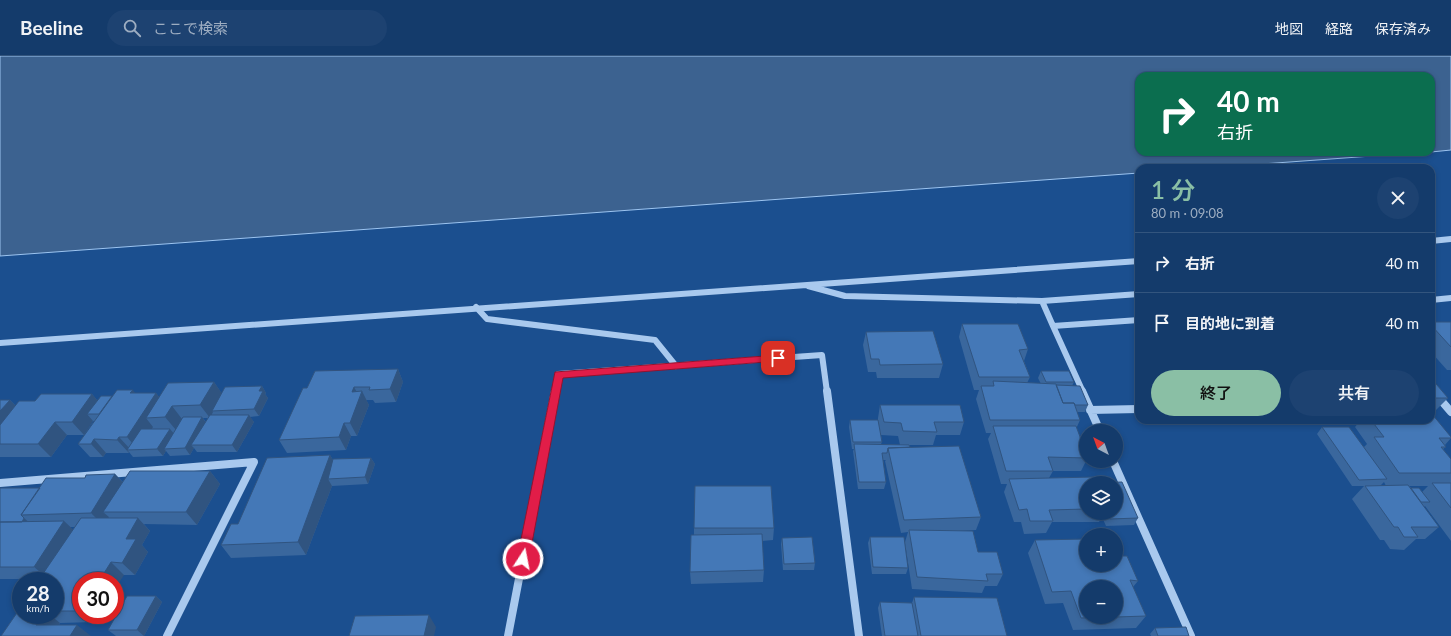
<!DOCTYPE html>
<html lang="ja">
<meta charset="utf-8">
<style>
:root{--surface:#143b6b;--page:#1d4271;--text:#f1f3f6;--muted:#9dadc1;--line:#33557e;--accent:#8abfa5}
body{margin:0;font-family:Lato,"Noto Sans JP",sans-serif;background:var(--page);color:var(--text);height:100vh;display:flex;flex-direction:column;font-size:15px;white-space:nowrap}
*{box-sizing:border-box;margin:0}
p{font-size:13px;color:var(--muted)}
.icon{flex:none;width:22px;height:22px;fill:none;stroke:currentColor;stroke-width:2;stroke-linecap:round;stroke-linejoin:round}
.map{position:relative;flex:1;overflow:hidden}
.sheet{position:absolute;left:1135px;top:108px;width:300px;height:260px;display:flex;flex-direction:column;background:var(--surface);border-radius:12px;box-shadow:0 2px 6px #0003,0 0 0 1px var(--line)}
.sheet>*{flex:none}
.guide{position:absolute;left:1135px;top:16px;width:300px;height:84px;border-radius:12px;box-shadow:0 2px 6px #0003,0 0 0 1px var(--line);background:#0b6e4f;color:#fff;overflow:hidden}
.needle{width:26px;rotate:319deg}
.buttons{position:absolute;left:1079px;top:368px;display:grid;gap:8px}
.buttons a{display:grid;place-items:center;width:44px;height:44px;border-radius:50%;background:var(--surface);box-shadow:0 2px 6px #0003,0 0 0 1px var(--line);font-size:20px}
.speed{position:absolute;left:12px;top:516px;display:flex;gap:8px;font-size:20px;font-weight:700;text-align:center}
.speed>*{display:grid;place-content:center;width:52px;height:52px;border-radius:50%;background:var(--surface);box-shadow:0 2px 6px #0003,0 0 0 1px var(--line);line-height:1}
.speed small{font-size:10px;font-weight:400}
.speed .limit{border:6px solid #d22;background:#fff;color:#111}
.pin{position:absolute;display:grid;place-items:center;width:34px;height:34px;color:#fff;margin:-17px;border-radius:8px;box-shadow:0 2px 6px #0006}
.me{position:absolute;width:44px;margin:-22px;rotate:11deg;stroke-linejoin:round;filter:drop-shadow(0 0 3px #0008)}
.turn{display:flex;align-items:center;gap:14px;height:84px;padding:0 16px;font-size:18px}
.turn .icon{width:52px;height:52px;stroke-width:2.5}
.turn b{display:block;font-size:28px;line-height:34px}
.round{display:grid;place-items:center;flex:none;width:42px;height:42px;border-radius:21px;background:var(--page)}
.overview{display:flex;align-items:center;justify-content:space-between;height:68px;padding:0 16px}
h1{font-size:24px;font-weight:600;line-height:30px;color:var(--accent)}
.primary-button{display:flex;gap:8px;margin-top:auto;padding:8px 16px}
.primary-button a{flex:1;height:46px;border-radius:24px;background:var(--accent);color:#111;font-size:16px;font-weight:600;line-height:46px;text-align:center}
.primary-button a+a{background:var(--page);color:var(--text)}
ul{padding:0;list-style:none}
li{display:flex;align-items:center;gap:12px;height:60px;padding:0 16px;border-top:1px solid var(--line)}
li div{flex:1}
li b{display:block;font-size:15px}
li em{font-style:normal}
header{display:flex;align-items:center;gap:24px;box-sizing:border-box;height:56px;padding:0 20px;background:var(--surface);border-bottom:1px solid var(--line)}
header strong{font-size:19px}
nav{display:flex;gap:22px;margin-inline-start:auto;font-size:14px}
.search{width:280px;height:36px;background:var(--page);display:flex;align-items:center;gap:10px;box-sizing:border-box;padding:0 14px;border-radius:22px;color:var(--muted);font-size:15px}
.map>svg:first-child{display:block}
.water{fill:#3c6290;stroke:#9cc4f0}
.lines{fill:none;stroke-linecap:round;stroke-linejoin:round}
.minor-far1{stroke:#a9c9ee;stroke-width:6}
.minor{stroke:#a9c9ee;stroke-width:8}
.wall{fill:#3a679d;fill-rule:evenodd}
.shaded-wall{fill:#305480}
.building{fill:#4478b7;stroke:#305480}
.route{fill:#e11d48;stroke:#92132f}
</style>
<header>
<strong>Beeline</strong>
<div class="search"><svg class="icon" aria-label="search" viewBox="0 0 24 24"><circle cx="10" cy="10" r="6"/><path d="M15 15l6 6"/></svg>ここで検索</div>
<nav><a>地図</a><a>経路</a><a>保存済み</a></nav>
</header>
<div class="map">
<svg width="1451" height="580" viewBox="0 0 1451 580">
<rect width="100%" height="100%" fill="#1b4f8f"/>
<path class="water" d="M0,0H1451V94L1431,96V20H1139V96H1427L1207,112H1139V117L0,200Z"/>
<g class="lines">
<path class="minor-far1" d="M1431,185L1451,183
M808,230L845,240L1042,245L1139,238
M1431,244L1451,242
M1042,245L1053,270
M476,251L487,263L655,284L676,310
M0,287L1139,205
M1431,333L1434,336
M555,336L558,318L822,299L827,336
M1083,336L1053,270L1139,264"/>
<path class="minor" d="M827,335L859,580
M1082,335L1100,375
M1433,335L1451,356
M1090,354L1139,353
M1113,405L1191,580
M0,427L254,406L167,580
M508,580L555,335"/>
</g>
<path class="wall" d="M1431,266H1451V314H1447L1431,296Z
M962,268L1028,293L1024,305L1030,321L1027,327L1041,328L1038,322L1041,315L1074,326L1072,330L1088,349L1085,356H1077L1080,364L1076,373L1086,397V405L1081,415H1052H1053L1049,422L1096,427L1138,462L1134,469L1106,470L1102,461L1099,466H1052L1046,477L1024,478L1021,466H1014L1004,436L1007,428H1001L988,383L991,377H986L976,343L979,334H974L959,281ZM1086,427L1116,457H1086Z
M866,276L943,308L939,322H877L876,316H868L863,289Z
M398,313L403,326L396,346L375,347L373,344H366L369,349L357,380H351L346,394L287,397L279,384L307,332Z
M1431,322L1448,342L1435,355H1431Z
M214,326L222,338L262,330L266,337L265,338L268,342L259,360L250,361L254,366L237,396H197L194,392L190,399L170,400L166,395L163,400L133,401L129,396V397H106L103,401H90L78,388L94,365H93L84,379H67L51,401H0V344H10L16,350L35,345L92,338L97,344L112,340L136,337H156L159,341ZM203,362H208L206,366Z
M880,349L964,366L960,379H936L933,389H909L910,391L981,461L976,474L958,475L978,496L1003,518L997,530H985L982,537L912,533L905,487L908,512L906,518H872L868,487L870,481L905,486L908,476L901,477L885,405L886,404H883L886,426L884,433H858L853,395L854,393H852L849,371L850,364H878V362ZM881,379L898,380L900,389L881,388L882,386Z
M1361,364H1431L1451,381V382L1445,389L1446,391L1443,393L1451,403V485L1425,450L1424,451L1439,471L1425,483H1416L1404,494L1390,493L1384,484H1380L1352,443L1364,430H1352L1317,378L1322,371L1364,391L1367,388L1355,371ZM1384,426L1386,430H1380ZM1409,430H1428L1422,436L1411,432Z
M330,399L333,404L371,402L375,408L368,428L332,430L306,499L231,502L221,489L238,468Z
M210,415L220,428L197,469L144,468L150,475L142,489L148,496L135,519H124L81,525V559H100L95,566L60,567L59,569L91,580L21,559H55V525L40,523H0V432H40L115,418L123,426ZM70,471H75L73,474Z
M694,472H774L773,484L762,485L764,514L763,526L691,528L690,516L694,479Z
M782,482L815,507L814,514H783L781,488Z
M1035,484L1123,500L1138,525L1133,531L1146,560L1136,572L1073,574L1063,547L1045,548L1028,497Z
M156,540L162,546L144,580H116L108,574Z
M914,541L1007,580H882L878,552L880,546L912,547Z
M1155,572L1189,580H1151L1150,578Z"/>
<path class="shaded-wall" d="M398,313L403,326L396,346L390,333Z
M214,326L223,339L212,355L213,356L210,362L200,349Z
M262,330L266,337L265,338L268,342L259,360L254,353L259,335Z
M354,331L360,342L362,335L369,349L357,380L350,367L352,336Z
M133,334L143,347L130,337Z
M156,337L166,350L146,362L153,371L138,394L127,381Z
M92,338L103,351L87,358L93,365L84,379L72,366Z
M10,344L23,357L0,384V355Z
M172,350L182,363L176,374L165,361Z
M249,359L254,366L237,396L232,389Z
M202,361L207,368L191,389L194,392L190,399L185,392Z
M55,366L67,379L51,401L38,388Z
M344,367L351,380L346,394L339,381Z
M170,373L176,380L164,393L166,395L163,400L157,393Z
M119,381L131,394H127L129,396V397L117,384Z
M94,383L106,397L103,401L91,388Z
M330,399L338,412L328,423L332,430L306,499L298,486Z
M371,402L375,408L368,428L365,421Z
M210,415L220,428L197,469L186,456Z
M115,418L127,431L103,456L109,461L104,470L91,457Z
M24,462L32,469L21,467Z
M138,462L150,475L142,489L148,496L135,519L122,507L126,483Z
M64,465L78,478L49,523L34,511Z
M111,506L124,519L115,533V525H99Z
M156,540L162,546L144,580L137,574Z
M42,559H50L60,567L52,580L36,569Z
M86,559H100L95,566Z
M429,559L436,571L434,580H424Z
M77,569L91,580H70Z"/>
<path class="building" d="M1431,266H1451V291L1431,269Z
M962,268H1018L1028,293L1019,294L1030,321H979Z
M933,275L943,308L880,309L879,303H871L866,276Z
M398,313L390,333L369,334L370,331H354L352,336L362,335L350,367H344L339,381L279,384L303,332H307L315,315Z
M1041,315H1069L1074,326H1046Z
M1431,322L1448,342H1431Z
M993,325L1056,328L1063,347H1074L1080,364H990L981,330H994Z
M214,326L200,349L172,350L165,361L146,362L168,327Z
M1056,329L1080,330L1088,349H1075L1074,347H1063Z
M262,330L259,335H263L254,353L212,355L225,331Z
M117,334H133L130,337H156L127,381H119L117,384L94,383L91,388H78Z
M41,338H92L72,366H55L38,388H0V369L19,345H35Z
M101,340H112L99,358H87Z
M0,344H10L0,355Z
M880,349H960L964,366H934L937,376L903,375L901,367L884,366Z
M1431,358H1432L1451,381V382H1439L1446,391H1441L1451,403V417H1399L1374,381H1384L1371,364H1431Z
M210,359H249L232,389H191Z
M183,361H202L185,392L164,393Z
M850,364H878L882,386H853Z
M993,370H1076L1086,397V402L1048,401L1053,415H1006Z
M1322,371H1349L1387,423L1359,424Z
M141,373H170L157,393L127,394Z
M854,388L909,389L910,391L888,392L887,397H882L886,426H859Z
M959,390L981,461L904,464L888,392Z
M330,399L298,486L221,489L231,468H238L267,402Z
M371,402L365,421L328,423L333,403Z
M130,415H210L186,456H103Z
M115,418L91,457L21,459L46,422H85L86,419Z
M1093,421L1096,427H1086V453L1049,454L1053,465H1030L1027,453L1019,454L1009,423Z
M1122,426L1138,462L1110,463L1107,457H1116V427H1096Z
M1432,427H1451V452Z
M1408,429L1439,471H1411L1418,481H1404L1398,471H1394L1365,430Z
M695,430H771L774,472H694Z
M0,432H40L21,459L24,462L22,466H0Z
M1411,432H1419L1430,446H1421Z
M81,462H138L126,483H136L122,507L111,506L99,525H81V555H55V525H38Z
M64,465L34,511H0V466Z
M909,474L973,475L978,496H997L1003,518H986L988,525L917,521Z
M762,478L764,514L690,516L691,479Z
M812,481L815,507L784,508L782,482Z
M870,481H904L908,512L873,511Z
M1086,483V509H1116V485L1123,500H1127L1138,525L1130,524L1146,560L1116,561V531H1086V561H1107L1081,562L1071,535L1052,536L1035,484Z
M127,540H156L137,574H108Z
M914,541L997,542L1007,580H921Z
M880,546L912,547L918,580H885Z
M21,551V559H42L36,569H77L70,580H1Z
M429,559L424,580H349L355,560Z
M1186,571L1189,580H1158L1155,572Z"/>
<path class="route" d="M778,299L783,302L778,305L563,322L529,503L527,507L523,508L519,507L517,503L555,316Z"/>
</svg>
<div class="buttons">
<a><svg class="needle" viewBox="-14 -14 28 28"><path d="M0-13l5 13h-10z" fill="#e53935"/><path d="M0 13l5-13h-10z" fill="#9dadc1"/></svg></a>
<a><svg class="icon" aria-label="layers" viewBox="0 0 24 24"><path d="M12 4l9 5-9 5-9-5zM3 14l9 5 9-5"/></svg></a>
<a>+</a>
<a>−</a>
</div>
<div class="speed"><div>28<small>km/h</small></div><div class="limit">30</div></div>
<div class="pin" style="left:778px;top:302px;background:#d93025"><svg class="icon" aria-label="arrive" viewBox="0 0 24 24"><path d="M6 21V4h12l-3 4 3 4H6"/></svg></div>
<svg class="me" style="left:523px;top:503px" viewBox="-20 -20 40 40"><circle r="17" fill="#e11d48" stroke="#fff" stroke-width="3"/><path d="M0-11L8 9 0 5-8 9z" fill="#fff"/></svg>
<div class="guide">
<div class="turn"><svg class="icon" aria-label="right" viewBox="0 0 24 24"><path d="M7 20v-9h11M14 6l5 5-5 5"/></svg><div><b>40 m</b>右折</div></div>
</div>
<section class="sheet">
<div class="overview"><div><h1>1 分</h1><p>80 m · 09:08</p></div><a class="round"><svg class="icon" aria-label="close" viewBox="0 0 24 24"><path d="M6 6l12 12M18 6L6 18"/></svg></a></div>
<ul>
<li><svg class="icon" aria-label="right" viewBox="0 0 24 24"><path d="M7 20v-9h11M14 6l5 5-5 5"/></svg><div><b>右折</b></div><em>40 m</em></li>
<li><svg class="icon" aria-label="arrive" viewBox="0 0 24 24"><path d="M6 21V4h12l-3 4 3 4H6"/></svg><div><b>目的地に到着</b></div><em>40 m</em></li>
</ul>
<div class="primary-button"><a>終了</a><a>共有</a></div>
</section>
</div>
